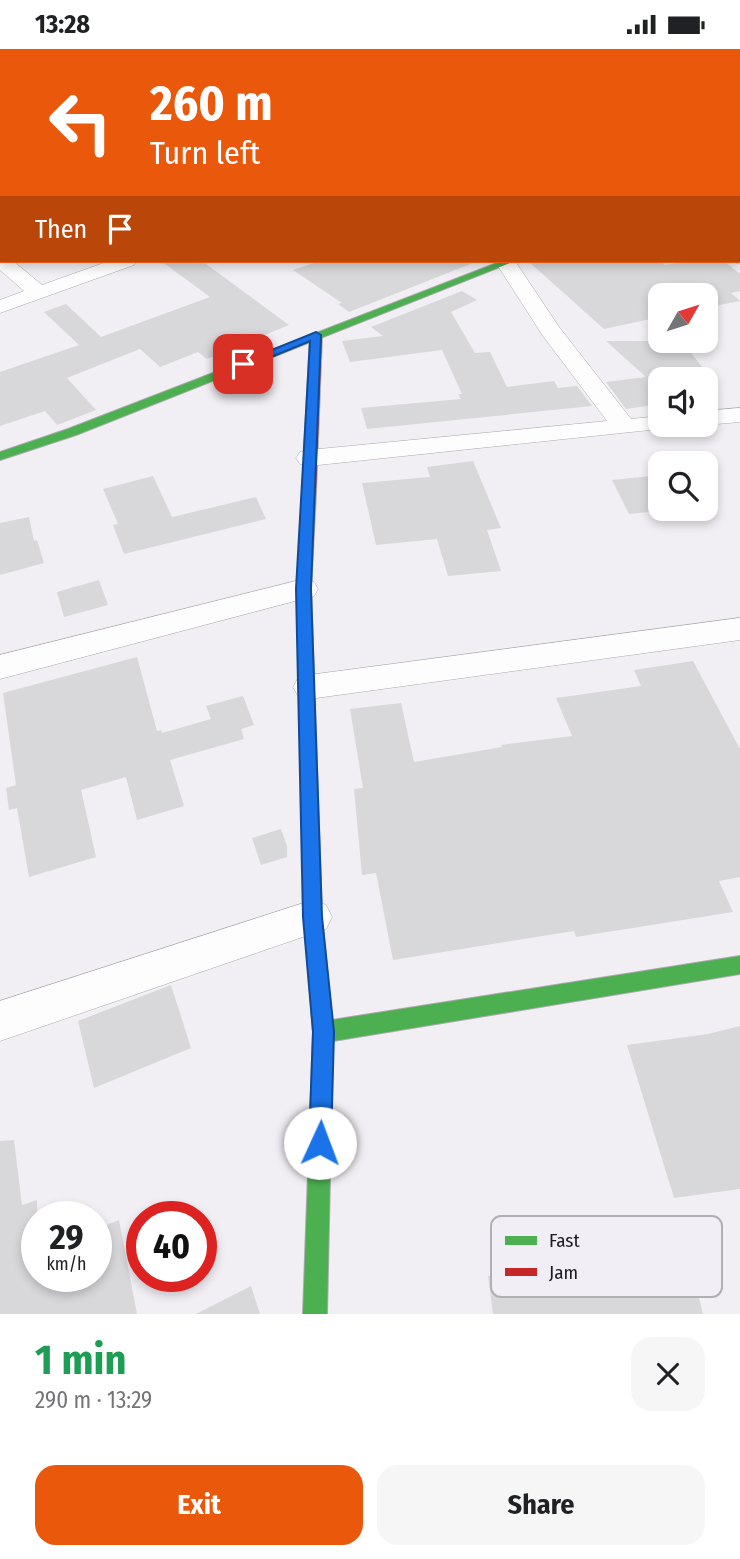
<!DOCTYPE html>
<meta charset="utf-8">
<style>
:root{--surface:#fff;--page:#f6f6f6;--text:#202124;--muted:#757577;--accent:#ea580c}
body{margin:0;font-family:"Fira Sans Condensed",sans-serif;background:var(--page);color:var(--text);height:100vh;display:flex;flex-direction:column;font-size:26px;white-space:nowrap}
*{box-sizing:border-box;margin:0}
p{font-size:23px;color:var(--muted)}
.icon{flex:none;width:38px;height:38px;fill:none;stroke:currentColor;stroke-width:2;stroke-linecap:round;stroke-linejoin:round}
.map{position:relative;height:1265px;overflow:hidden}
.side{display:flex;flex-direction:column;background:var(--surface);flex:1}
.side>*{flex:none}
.banner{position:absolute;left:0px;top:0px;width:740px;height:214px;box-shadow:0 4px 10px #0003;background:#ea580c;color:#fff;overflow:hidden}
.needle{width:46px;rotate:51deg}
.controls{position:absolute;left:648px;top:234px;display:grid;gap:14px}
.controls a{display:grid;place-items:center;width:70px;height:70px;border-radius:14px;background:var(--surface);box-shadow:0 4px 10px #0003;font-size:35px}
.speed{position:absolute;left:21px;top:1152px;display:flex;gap:14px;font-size:35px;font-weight:700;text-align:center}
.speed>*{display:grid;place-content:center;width:91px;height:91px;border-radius:50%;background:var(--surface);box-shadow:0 4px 10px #0003;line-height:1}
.speed small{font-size:18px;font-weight:400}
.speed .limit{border:10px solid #d22;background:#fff;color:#111}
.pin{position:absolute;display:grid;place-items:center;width:60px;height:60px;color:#fff;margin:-30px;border-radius:14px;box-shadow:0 4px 10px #0006}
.me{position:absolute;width:77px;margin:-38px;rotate:2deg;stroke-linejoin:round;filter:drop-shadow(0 0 5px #0008)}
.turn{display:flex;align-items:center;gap:24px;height:147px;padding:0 35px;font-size:32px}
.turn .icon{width:91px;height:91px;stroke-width:2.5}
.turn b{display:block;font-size:49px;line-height:60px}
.then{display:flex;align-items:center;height:66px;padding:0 35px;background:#0003;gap:14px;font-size:26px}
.round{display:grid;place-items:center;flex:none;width:74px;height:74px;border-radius:21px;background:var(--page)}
.head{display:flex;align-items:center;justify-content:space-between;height:119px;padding:0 35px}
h1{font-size:42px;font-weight:700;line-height:52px;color:#1e9e55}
.cta{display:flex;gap:14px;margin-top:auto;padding:14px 35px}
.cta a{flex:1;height:80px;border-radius:21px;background:var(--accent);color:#fff;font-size:28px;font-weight:700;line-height:80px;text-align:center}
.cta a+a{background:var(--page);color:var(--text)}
.status{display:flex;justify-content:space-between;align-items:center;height:49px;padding:0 35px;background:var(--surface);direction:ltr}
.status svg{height:19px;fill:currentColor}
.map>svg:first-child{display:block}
.green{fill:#caf0ca}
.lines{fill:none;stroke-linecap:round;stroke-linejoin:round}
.stream{stroke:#84e2f9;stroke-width:4.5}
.building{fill:#d8d7da}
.street-casing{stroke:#abaaad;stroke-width:1}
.fast-casing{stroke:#abaaad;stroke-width:2}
.jam-casing{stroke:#abaaad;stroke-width:2}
.street{fill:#fdfdfd;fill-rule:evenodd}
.fast{fill:#4caf50;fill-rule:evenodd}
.jam{fill:#c62828;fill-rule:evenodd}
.route{fill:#1a73e8;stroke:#114b97;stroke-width:2}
.key{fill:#f1eef5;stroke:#b1afb4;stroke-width:2}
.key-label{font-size:19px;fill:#1c1b1e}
</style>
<div class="status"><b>13:28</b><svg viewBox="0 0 49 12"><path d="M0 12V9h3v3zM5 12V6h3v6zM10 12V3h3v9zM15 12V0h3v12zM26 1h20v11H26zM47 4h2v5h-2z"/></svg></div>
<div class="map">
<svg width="740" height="1265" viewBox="0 0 740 1265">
<rect width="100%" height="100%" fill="#f1eff4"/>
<path class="green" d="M0,0H214L2,2L0,107Z"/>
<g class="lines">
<path class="stream" d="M184,2L188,0"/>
</g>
<path class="building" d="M161,212H202L289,276L207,310L198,303L160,318L140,300L67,329L96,361L57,376L45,362L0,377V323L79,296L44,263L66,255L101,288L210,248Z
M320,212H478L349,263L338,255L342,254L293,221Z
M528,212H660L665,216L689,212H724L740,225V242L731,244L740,252L705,259V247H660V268L604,280Z
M462,242L477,251L451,263L475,304L490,303L507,338L554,332L558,339L577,337L592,357L367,380L361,359L461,350L458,345H462L442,301L350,313L342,292L383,287L371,278Z
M606,292H682L712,331H660V355L626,360L606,333L646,328Z
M473,412L501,479L487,481L501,522L448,527L437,490L376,496L362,434L430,428L427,418Z
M660,426V462L629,465L612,431Z
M153,427L172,468L256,448L266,470L124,505L113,476L118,475L103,440Z
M29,468L34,492L37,491L44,514L0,526V474Z
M99,531L108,556L64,568L57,543Z
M137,608L157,682L161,681L162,684L211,670L206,657L243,647L254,676L241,680L244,690L170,711L184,757L137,771L126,728L81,741L96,808L29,828L17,759L9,761L6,739L16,736L3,644Z
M693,612L740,700V828L719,832L733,863L576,888L574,882L393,911L376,824L362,826L354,740L363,739L350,660L401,654L414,713L502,698L501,696L572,687L556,649L641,637L634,621Z
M281,780L287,797V808L261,816L252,789Z
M171,936L191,999L94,1039L78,972Z
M740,977V1140L674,1149L627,996L708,985Z
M14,1091L22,1156L37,1151V1227H96V1180L119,1171L137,1265H0V1092Z
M601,1217L605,1238L694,1229L703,1265H493L488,1227Z
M251,1237L260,1265H196Z"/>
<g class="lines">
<defs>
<path id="street" d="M268,0H284L285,2H269Z
M448,0H466L447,2Z
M709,0H728L708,2Z
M738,97H740L738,108Z
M0,138H2L0,149Z
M738,201L740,202V215L731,212H738Z
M0,205L2,212H13L42,236L109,212H137L134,216L0,264V251L24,242L0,221Z
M497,212H515L559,278L631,370L660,367V376H671L669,379L309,417L300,415L296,409L300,403L309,401L607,372L543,287L496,214Z
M740,359V373L705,376V362Z
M304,530L314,533L318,540L314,547L0,630V606Z
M740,569V591L309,650L298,647L293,638L298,629L309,626Z
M313,851L326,856L332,868L326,880L0,992V952Z"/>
<path id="fast" d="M502,212H515L76,386L0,411V403L68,380Z
M309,439L316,443L311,540L322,868L332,971L740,907V925L333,992L327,1265H303L313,983L304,868L297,540L302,443Z"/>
<path id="jam" d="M316,283L322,286L316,443L309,447L302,443L310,286Z"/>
</defs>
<use href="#street" class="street-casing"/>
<use href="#fast" class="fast-casing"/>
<use href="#jam" class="jam-casing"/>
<use href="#street" class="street"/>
<use href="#fast" class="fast"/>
<use href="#jam" class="jam"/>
</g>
<path class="route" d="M316,283L321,286L311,540L322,868L334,983L331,1094L328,1102L320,1106L312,1102L309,1094L313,983L303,868L296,540L310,292L247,318L237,315Z"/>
<rect x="491" y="1167" width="231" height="81" rx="10" class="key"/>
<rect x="505" y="1187" width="32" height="9" fill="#4caf50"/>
<rect x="505" y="1219" width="32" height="8" fill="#c62828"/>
<g class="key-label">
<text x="549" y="1198">Fast</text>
<text x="549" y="1230">Jam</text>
</g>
</svg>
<div class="controls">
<a><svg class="needle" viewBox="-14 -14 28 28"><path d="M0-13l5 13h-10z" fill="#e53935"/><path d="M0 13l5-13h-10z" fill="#757577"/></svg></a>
<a><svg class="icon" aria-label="sound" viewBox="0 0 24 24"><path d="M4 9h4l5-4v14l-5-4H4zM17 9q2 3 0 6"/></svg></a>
<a><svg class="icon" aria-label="search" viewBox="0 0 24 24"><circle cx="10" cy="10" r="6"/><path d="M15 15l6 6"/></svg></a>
</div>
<div class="speed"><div>29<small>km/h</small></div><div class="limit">40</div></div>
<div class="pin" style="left:243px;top:315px;background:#d93025"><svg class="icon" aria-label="arrive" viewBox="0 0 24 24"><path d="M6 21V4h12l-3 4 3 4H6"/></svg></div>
<svg class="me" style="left:320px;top:1094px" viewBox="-20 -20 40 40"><circle r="19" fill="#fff"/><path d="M0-13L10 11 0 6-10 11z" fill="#1a73e8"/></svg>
<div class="banner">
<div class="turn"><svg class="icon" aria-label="left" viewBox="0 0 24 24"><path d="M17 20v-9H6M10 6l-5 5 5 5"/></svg><div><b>260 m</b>Turn left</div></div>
<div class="then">Then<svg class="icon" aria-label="arrive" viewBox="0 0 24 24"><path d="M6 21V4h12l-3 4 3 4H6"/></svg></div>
</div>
</div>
<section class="side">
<div class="head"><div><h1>1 min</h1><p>290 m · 13:29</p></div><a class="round"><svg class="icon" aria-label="close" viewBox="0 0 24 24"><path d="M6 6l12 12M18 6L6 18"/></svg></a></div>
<div class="cta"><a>Exit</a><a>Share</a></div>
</section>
